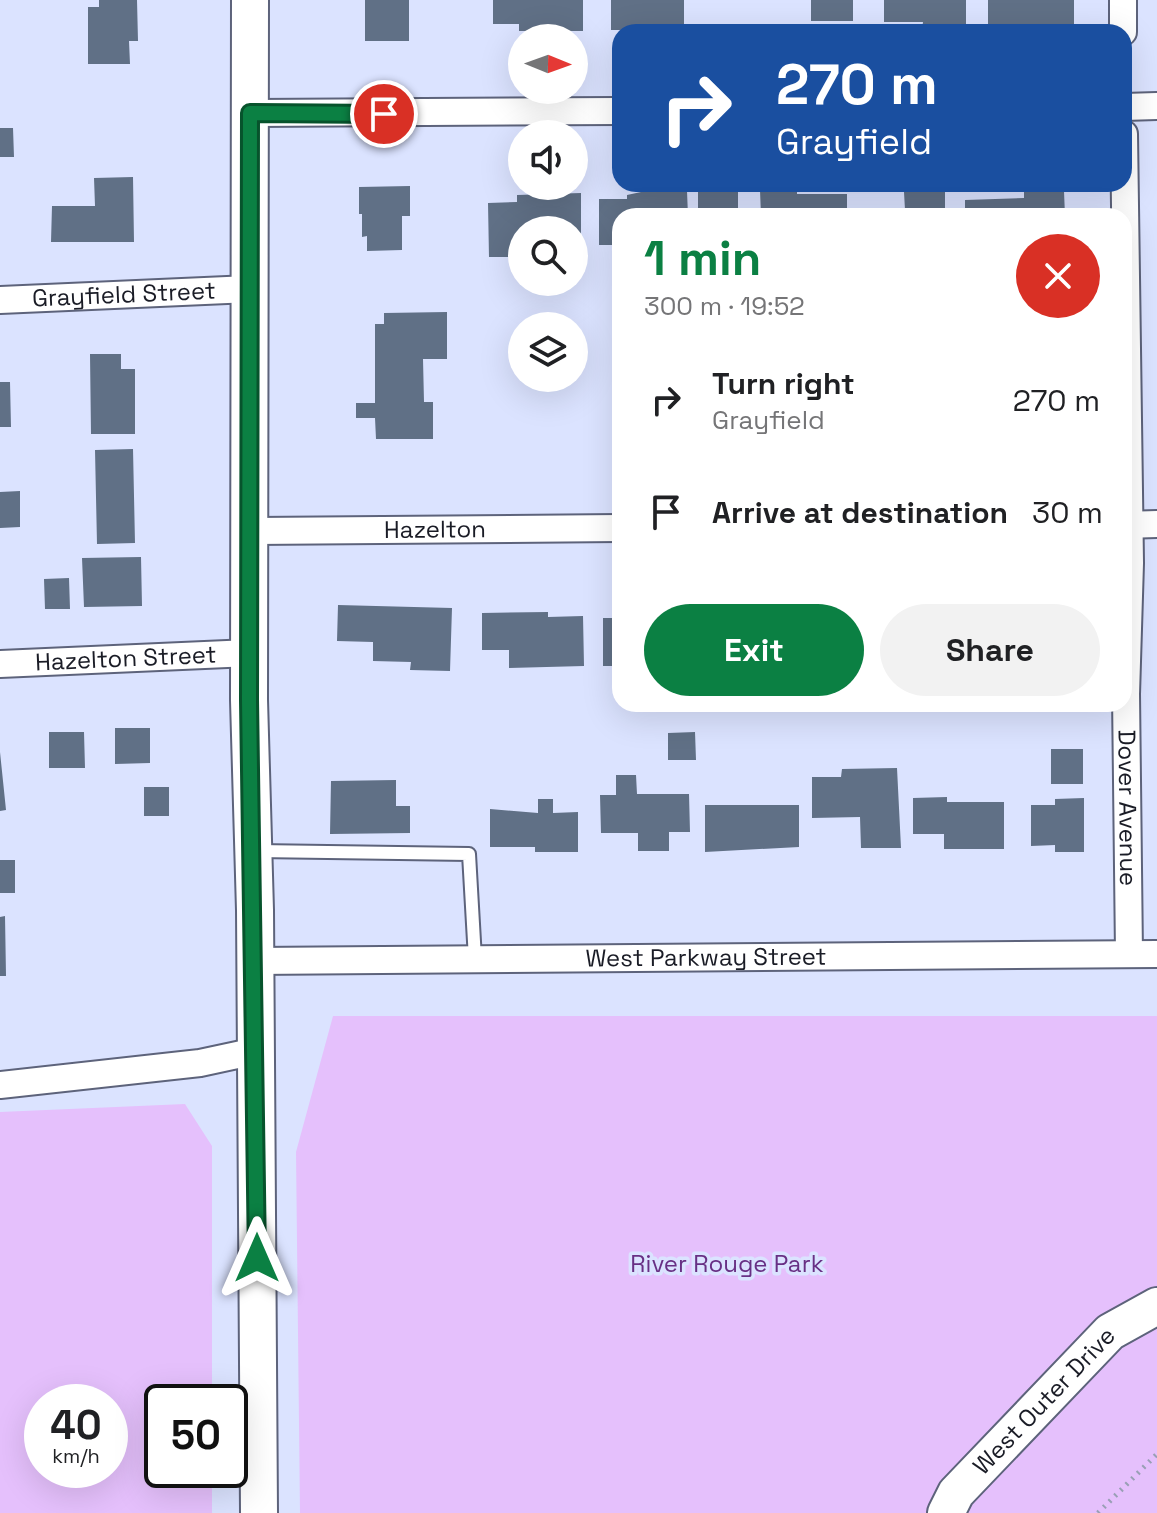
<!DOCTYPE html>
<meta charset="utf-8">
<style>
:root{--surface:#fff;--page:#f2f2f2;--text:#202124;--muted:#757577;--accent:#0b8043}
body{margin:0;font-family:"Space Grotesk",sans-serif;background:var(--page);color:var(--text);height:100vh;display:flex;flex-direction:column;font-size:30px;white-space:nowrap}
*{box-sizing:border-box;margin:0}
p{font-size:26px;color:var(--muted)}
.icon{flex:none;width:44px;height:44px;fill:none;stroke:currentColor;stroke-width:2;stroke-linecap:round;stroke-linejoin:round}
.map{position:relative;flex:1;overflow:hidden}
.panel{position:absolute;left:612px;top:208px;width:520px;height:504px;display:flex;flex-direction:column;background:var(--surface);border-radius:24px;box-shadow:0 8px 32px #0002}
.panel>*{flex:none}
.banner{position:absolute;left:612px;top:24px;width:520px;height:168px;border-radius:24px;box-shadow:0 8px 32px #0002;background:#1a4fa0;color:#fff;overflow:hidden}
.needle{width:52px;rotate:91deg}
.fabs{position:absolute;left:508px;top:24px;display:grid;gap:16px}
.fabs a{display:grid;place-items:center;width:80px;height:80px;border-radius:50%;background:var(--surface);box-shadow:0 8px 32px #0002;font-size:40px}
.speed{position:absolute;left:24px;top:1384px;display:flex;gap:16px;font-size:40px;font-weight:700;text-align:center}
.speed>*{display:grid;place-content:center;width:104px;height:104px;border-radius:50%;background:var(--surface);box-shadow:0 8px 32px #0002;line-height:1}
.speed small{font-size:20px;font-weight:400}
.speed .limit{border:4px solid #111;border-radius:12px;background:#fff;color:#111}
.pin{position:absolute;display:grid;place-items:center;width:68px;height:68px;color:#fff;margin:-34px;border:4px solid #fff;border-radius:50%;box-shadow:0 2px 8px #0007}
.me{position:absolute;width:88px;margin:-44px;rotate:0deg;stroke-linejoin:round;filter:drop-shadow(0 0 6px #0008)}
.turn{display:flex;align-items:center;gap:28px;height:168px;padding:0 32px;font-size:36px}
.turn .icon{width:104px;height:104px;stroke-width:2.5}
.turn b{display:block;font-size:56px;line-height:68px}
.round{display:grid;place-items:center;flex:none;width:84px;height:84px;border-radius:42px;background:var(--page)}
.overview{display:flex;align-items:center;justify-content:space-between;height:136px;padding:0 32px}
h1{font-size:48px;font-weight:700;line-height:60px;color:var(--accent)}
.action{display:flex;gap:16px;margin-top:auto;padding:16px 32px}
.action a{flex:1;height:92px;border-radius:48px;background:var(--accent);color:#fff;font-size:32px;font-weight:700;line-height:92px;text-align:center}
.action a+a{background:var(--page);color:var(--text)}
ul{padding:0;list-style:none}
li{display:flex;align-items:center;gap:24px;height:112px;padding:0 32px}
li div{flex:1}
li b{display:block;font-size:30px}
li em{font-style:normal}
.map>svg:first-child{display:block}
.green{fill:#e5c0fc;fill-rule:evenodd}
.building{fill:#607086}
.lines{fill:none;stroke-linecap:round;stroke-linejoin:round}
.lane-casing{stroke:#5d637b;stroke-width:16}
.street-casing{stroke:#5d637b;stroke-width:30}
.secondary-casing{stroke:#5d637b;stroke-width:40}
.path{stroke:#999fb5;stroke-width:5;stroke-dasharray:2 6;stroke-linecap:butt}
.lane{stroke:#fff;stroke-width:12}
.street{stroke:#fff;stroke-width:26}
.secondary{stroke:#fff;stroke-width:36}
.route-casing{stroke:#07532c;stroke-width:20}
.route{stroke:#0b8043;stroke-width:14}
.labels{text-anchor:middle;stroke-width:7;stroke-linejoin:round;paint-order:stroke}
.street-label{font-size:24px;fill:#1a1c26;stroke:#dbe3ff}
.park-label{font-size:24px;fill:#683085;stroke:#dbe3ff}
</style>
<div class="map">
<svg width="1157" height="1513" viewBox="0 0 1157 1513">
<rect width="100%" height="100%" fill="#dbe3ff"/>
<path class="green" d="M333,1016H1157V1513H300L296,1152Z
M185,1104L212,1146V1402H162V1470H212V1513H0V1112ZM42,1402H110V1470H42Z"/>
<path class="building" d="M99,0H137L138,41H129L130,64H88V7H99Z
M365,0H409V41H365Z
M493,0H583V31H519V24H493Z
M611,0H684V30H611Z
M811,0H853V21H811Z
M884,0H966V29H922L923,22H884Z
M988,0H1074V32H1031V24H988Z
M0,128H13L14,157H0Z
M133,177L134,242H51L52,206H95L94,178Z
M720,184H738V216H698V192L720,191Z
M410,186V216H402V250L367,251V236L362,237V214H359V187Z
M760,190H797V194H847V216H761Z
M687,191L688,216H620V245H599V199H627V195L641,192Z
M945,191V216H899V210H905L904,192Z
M1024,191H1064L1065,216H965V200L1024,198Z
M581,193V234H574V230H522V257H489L488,203L517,202V195Z
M447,312V359H423L424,402H433V439H376L375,418H356V403H375V324H384V313Z
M90,354H121V369H135V434H91Z
M0,382H10L11,427H0Z
M133,449L135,543L97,544L95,450Z
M20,491V527L0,528V492Z
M141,557L142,606L84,607L82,558Z
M69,578L70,609H45L44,579Z
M338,605L452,608L450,671L410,670L411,662L373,661V642L337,641Z
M548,612V617L583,616L584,666L509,668V650H482V613Z
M603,618H620V666H603Z
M115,728H150V763L115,764Z
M49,732H84L85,768H49Z
M695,732L696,760H668V733Z
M1051,749H1083V784H1051Z
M0,752L6,810L0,811Z
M897,768L901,848H861L860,817L812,818V777H841L842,769Z
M616,775H636L637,794H689L690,832H669V851H638V833H601L600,795H616Z
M396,780V806H410V833L330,834L331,781Z
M144,787H169V816H144Z
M947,797V802H1004V849H944V834H913V798Z
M1084,798V852H1055V845L1031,846V805H1055V799Z
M538,799H553V813L578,812V852H535V847H490V809L538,813Z
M705,805H799V847L705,852Z
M0,860H15V893H0Z
M5,916L6,976H0V917Z"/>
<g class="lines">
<defs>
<path id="lane" d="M257,851L469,854L475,959"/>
<g id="street">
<path d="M1123,0V32"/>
<path d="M1124,107L1157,106"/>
<path d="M250,113L620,111"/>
<path id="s1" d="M1124,134L1130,563L1126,694L1129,954"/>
<path id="s2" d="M0,300L250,289"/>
<path d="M1124,525L1157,524"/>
<path id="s3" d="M251,531L620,528"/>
<path id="s4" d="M0,664L250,653"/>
<path id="s5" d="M254,961L1157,954"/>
<path d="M0,1085L200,1063L256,1051"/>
</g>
<g id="secondary">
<path d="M250,0L249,700L255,910L259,1513"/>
<path id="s6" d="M946,1513L956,1493L1110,1332L1157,1306"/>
</g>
</defs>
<use href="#lane" class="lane-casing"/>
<use href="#street" class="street-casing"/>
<use href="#secondary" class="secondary-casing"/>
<path class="path" d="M1098,1513L1157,1454"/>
<use href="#lane" class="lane"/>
<use href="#street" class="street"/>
<use href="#secondary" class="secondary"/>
</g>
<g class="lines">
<defs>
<path id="route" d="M257,1258L249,700L250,113L384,114"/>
</defs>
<use href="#route" class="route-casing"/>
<use href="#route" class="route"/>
</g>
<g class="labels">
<g class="street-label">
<text dy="8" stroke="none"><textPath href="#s2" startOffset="124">Grayfield Street</textPath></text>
<text dy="8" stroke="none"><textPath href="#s3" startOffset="184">Hazelton</textPath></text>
<text dy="8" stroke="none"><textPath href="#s4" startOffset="126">Hazelton Street</textPath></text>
<text dy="8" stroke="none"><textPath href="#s1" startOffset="674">Dover Avenue</textPath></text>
<text dy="8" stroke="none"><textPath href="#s5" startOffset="452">West Parkway Street</textPath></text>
<text dy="8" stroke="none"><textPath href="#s6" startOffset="150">West Outer Drive</textPath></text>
</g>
<g class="park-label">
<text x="727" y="1272">River Rouge Park</text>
</g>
</g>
</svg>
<div class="fabs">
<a><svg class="needle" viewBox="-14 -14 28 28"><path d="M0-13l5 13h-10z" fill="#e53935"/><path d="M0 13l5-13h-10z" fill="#757577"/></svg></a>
<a><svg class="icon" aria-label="sound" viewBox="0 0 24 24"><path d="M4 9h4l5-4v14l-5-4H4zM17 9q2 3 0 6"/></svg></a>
<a><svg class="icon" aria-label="search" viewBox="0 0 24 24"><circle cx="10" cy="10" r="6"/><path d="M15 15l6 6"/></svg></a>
<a><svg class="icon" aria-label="layers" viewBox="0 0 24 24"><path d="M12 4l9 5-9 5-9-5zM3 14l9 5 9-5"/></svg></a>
</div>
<div class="speed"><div>40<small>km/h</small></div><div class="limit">50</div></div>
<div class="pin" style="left:384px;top:114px;background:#d93025"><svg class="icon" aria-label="arrive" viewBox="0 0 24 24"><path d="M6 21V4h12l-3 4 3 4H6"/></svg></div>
<svg class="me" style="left:257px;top:1258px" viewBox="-20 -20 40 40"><path d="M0-17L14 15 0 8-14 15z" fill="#0b8043" stroke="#fff" stroke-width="4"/></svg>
<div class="banner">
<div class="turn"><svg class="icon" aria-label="right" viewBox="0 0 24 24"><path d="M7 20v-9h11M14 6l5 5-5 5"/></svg><div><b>270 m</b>Grayfield</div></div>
</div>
<section class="panel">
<div class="overview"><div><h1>1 min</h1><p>300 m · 19:52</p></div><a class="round" style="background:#d93025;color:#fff"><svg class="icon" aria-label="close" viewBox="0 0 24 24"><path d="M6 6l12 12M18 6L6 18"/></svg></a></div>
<ul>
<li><svg class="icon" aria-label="right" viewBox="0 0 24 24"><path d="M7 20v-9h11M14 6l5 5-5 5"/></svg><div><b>Turn right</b><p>Grayfield</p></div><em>270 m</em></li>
<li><svg class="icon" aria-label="arrive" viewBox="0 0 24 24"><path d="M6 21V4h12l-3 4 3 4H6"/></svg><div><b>Arrive at destination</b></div><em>30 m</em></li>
</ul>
<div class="action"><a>Exit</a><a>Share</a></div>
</section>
</div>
